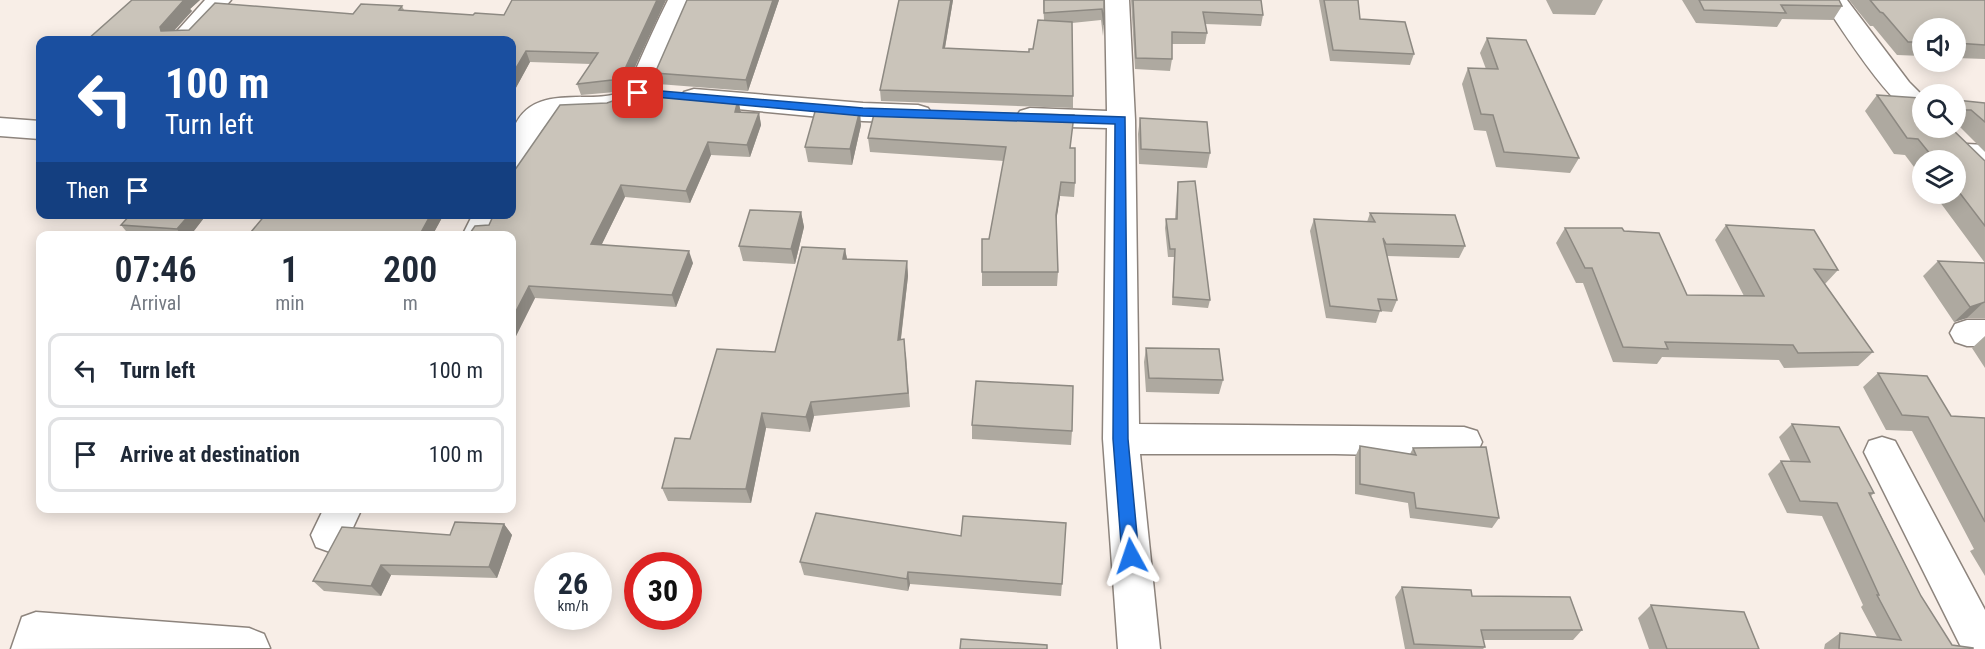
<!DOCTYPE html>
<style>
:root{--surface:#fff;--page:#f2f2f3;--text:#1f2937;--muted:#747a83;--line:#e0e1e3}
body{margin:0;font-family:"Roboto Condensed",sans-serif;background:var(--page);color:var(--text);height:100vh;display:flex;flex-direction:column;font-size:22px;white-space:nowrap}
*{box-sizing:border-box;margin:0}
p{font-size:20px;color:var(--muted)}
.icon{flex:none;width:33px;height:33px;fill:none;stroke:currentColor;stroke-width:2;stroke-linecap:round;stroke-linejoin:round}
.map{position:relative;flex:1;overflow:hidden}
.panel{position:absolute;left:36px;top:231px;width:480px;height:282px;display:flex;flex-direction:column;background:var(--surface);border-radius:12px;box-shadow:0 3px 15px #0003}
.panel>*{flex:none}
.hud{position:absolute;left:36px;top:36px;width:480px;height:183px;border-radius:12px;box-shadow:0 3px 15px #0003;background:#1a4fa0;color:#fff;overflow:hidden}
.buttons{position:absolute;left:1912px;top:18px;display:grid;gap:12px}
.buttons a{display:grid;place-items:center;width:54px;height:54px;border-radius:50%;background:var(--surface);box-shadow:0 3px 15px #0003;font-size:30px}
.speed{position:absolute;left:534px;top:552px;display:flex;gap:12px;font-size:30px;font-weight:700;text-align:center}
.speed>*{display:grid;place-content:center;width:78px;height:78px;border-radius:50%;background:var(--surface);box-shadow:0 3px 15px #0003;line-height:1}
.speed small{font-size:15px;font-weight:400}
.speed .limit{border:9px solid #d22;background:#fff;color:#111}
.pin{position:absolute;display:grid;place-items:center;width:51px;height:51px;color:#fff;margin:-26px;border-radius:12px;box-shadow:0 3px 9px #0006}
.me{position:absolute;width:66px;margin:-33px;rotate:355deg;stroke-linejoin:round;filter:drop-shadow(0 0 4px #0008)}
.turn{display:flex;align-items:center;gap:21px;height:126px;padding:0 30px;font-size:27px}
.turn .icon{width:78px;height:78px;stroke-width:2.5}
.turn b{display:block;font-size:42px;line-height:51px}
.then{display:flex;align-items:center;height:57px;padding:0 30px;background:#0003;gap:12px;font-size:22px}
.eta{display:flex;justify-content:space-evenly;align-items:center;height:102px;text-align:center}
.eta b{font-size:36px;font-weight:600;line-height:42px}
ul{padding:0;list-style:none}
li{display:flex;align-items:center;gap:18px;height:75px;margin:0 12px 9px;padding:0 18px;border:3px solid var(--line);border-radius:12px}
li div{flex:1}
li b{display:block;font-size:22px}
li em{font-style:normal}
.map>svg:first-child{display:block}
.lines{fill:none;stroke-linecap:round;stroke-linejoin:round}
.minor-casing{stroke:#8d847d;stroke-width:3}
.minor{fill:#fff;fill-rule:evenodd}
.wall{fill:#aea9a0}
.shaded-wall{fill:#8d8982}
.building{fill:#cac4ba;stroke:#8d8982;stroke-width:1.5}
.route{fill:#1a73e8;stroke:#114b97;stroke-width:1.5}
</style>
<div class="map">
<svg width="1985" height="649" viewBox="0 0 1985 649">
<rect width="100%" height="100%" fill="#f8eee7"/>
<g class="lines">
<defs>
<path id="minor" d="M205,0H231L195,40H169Z
M668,0H692C685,16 656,92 646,100C616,123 567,103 547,124C534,137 532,158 522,173L512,176C512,163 508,146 512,134C529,74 604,112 627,87C631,83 634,73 637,67C647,44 657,22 668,0Z
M1105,0H1129L1135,120L1139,424L1464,427L1477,431L1482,442L1477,453L1464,457L1335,454H1140L1160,649H1118L1103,439L1107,128L1030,126L1020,123L1016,117L1020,111L1030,108L1107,111Z
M1822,0H1847L1909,82L1923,96V120C1893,112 1841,28 1822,0Z
M694,89L863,103L918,105L928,108L932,114L928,120L918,123L863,121L684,104L680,98L684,92Z
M0,118L40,121V139L0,136Z
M1967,144L1985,145V165L1957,161L1953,154L1957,147Z
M473,214H503L493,236H462Z
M1967,320H1985V346H1967L1955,342L1950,333L1955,324Z
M1882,437L1895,441L1985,610V649H1962L1864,452L1869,441Z
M324,508H362L344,547L330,552L316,547L311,535Z
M36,612L249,628L264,634L270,648L11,649L22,617Z"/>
</defs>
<use href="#minor" class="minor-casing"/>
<use href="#minor" class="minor"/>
</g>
<path class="wall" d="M132,0H200L190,9L192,11L174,31L189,30L353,14L402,6L404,10L473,15H504L512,0H666L628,82L615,92L581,95L577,84L591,64L530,62L512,95V40H87Z
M687,0H779L748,91L658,84L655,73Z
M899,0H953L945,48L1029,52L1033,49L1044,20L1043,0H1104V25L1103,36L1101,20L1072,23L1073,96V108L881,101L880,90Z
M1131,0H1261L1263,15L1261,26L1205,24L1207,33L1205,44H1172V59L1170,71L1135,69Z
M1319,0H1358L1360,19L1414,54L1410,65L1330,61Z
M1546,0H1603L1595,15L1553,14Z
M1682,0H1839L1842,6L1833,20L1782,19L1777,27L1696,23Z
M1849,0H1985V59L1956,58V28H1923V56L1897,55L1873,26H1870Z
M1487,38L1579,158L1570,173L1496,167L1486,131L1474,130L1462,84L1468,68L1486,69L1480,53Z
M1877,95L1985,161V263L1934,194H1956V160H1923V179L1905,155L1894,154L1865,111Z
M738,100L741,112L759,113L761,125L750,157L711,155L690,203L625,197L602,244L693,263L676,307L535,298L512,344V236L489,225Z
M1956,100L1985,103V152L1958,125H1956Z
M1140,118L1210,153L1207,168L1139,164L1138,134Z
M861,125L852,165L808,162L805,147Z
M868,138L1071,148L1075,183L1074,197L1060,196L1056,221L1058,272L1057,286H982V239H989L1004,161L870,152Z
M1178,182L1210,300L1208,308L1172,305L1174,257H1168L1165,228L1166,219H1175L1177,190Z
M801,212L804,227L795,264L743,261L739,246Z
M1370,213L1465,246L1459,258L1387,256L1397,300L1392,312L1380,311L1376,323L1326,318L1310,231L1314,219L1367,222Z
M207,214L190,236H130L121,225Z
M225,214H444L432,236H254L251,232L264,217Z
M1726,225L1838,270L1825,284L1873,352L1858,366L1784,368L1779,360L1662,357L1657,364L1613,362L1583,283H1576L1556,243L1565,228L1624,231L1687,295L1744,296L1715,240Z
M845,249L847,259L907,261L908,276L901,339L906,354L910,407L814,416L810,432L766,428L751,503L668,501L662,488L690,439L775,352Z
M1938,261L1985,263V318H1967L1954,322L1923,276Z
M1985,336V368L1972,348Z
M1146,348L1223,380L1219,394L1146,392L1144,362Z
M1878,373L1951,416L1985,418V576L1970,551L1974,549L1912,431L1886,430L1863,387Z
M1792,424L1874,493L1871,496L1921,596L1952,645L1973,649H1824L1825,644L1840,633L1877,637L1861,607L1863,605L1822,516L1787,513L1768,474L1781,461L1791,462L1779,437Z
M972,425L1072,431L1071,445L972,439Z
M1360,446L1410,454L1413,448L1499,518L1492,528L1410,518L1408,503L1355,494V457Z
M504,524L512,535L497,578L391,575L381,596L324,591L313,581L450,535Z
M800,562L1062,584L1061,596L910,584L908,591L804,575Z
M1402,587L1472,596L1582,630L1573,640H1483L1485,647L1483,649H1405L1395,597Z
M1651,605L1759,649H1649L1638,618Z"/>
<path class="shaded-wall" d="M181,0H200L190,9L192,11L167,38L161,31L160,27Z
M657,0H666L628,82L615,92L612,80Z
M773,0H779L748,91L746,80Z
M951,0H953L943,59V48Z
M526,51L530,62L512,95V75Z
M738,100L741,113L735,112Z
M860,110L861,125L852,165L850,149Z
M759,113L761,125L750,157L747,145Z
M708,142L711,155L690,203L686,191Z
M1061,182L1060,196L1055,229L1056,215Z
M621,185L625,197L596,256L591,244Z
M801,212L804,227L795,264L791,249Z
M190,214H207L190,236H182L177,229Z
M431,214H444L432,236H419Z
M845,249L848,264L843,259Z
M689,251L693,263L676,307L672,295Z
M907,261L908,276L899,354L898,340Z
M529,286L535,298L512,344V319Z
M1984,302L1967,318L1954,322L1970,307Z
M811,402L814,416L810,432L806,417Z
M762,413L766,428L751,503L746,489Z
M504,524L512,535L497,578L489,567Z
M381,565L391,575L381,596L371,586Z
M908,572L910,584L908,591L907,579Z"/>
<path class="building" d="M132,0H184L160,27L161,31L189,30L215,3L353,14L361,4L402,6L399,10L473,15L475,13L504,15L512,0H657L624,71L612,80L577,84L598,53L526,51L512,75V40H87Z
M687,0H773L746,80L655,73Z
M899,0H951L943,48L1029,52V49H1033L1038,20L1072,22L1073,96L880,90Z
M1044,0H1104V25L1102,9L1044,13Z
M1133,0H1261L1263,15L1203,12L1207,33L1172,32V59L1136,58Z
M1324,0H1358L1360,19L1405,22L1414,54L1333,50Z
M1699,0H1839L1842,6L1781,5L1786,13L1704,10Z
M1870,0H1985V45L1956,43V28H1923V42H1908L1883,13L1880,12Z
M1487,38L1526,40L1579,158L1504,152L1493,115L1481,114L1468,68L1498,69Z
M638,92L738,100L735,112L759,113L747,145L708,142L686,191L621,185L591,244L689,251L672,295L529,286L512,319V236H468L475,226L489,225L494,214H512V174L560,105L607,103Z
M1877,95L1920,98L1923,99V128H1951L1985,161V226L1956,188V160H1935L1918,139L1907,138Z
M1956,100L1985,103V122L1971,110H1956Z
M816,108L860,110L850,149L805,147Z
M875,110L1074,115L1070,148H1075V183L1061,182L1056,215L1058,272H982V239H989L1006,147L868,138Z
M1140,118L1207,122L1210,153L1141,149Z
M1195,181L1210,300L1173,297L1175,249H1170L1166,219H1177L1178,182Z
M750,210L801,212L791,249L739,246Z
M1370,213L1455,215L1465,246L1386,244L1383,238L1397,300L1378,299L1381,311L1330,306L1314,219L1375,222Z
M131,214H190L177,229L121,225Z
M266,214H431L419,236H372L299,232L296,236H283L251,232Z
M1726,225L1814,230L1838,270L1814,269L1873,352L1798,353L1793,345L1665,342L1668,349L1623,347L1592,268H1585L1565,228H1622L1624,231L1659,233L1687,295L1764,296Z
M802,247L845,249L843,259L907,261L898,340L904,339L908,393L811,402L806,417L762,413L746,489L662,488L675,438L690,439L717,349L775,352Z
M1938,261L1985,263V302L1970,307Z
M1146,348L1219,349L1223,380L1149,378Z
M1878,373L1927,376L1951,416L1985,418V522L1928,417L1902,415Z
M976,381L1073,386L1072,431L972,425Z
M1792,424L1839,427L1874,493H1869L1921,596L1952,645L1973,648V649H1839L1840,633L1901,640L1877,595H1879L1837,503L1800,501L1781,461L1810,462Z
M1360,446L1416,455L1413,448L1486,447L1499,518L1416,508L1414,493L1360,484Z
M816,513L961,536L963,516L1066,523L1062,584L908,572L907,579L800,562Z
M455,522L504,524L489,567L381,565L371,586L313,581L342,527L450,535Z
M1402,587L1471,590L1472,596L1570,597L1582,630H1481L1485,647L1414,644Z
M1651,605L1744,612L1759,649H1667Z
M961,639L1047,645V649H960Z"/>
<path class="route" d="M638,89L863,108L1125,117L1128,439L1139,556L1136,561L1131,563L1125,561L1122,556L1113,439L1115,124L863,116L634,95V90Z"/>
</svg>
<div class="buttons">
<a><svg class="icon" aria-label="sound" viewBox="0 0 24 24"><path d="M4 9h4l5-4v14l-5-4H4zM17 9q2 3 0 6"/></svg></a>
<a><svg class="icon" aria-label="search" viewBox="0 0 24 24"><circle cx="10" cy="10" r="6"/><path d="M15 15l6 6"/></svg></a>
<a><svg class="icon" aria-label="layers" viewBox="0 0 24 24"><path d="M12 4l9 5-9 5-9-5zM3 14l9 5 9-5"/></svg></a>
</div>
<div class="speed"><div>26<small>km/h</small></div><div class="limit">30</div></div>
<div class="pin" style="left:638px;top:93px;background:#d93025"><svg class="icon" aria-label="arrive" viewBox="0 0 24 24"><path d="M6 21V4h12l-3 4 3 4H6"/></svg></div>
<svg class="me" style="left:1131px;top:556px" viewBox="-20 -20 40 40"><path d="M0-17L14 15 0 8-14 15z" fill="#1a73e8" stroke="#fff" stroke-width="4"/></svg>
<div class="hud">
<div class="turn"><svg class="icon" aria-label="left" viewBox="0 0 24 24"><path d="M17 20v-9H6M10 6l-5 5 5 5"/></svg><div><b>100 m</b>Turn left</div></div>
<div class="then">Then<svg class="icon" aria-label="arrive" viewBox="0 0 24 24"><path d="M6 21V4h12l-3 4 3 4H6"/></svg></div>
</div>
<section class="panel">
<div class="eta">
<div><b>07:46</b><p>Arrival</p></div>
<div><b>1</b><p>min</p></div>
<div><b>200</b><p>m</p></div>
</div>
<ul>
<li><svg class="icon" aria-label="left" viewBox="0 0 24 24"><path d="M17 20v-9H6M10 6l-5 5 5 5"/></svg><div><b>Turn left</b></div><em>100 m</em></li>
<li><svg class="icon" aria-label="arrive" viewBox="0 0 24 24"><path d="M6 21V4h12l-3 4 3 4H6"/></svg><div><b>Arrive at destination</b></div><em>100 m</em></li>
</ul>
</section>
</div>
